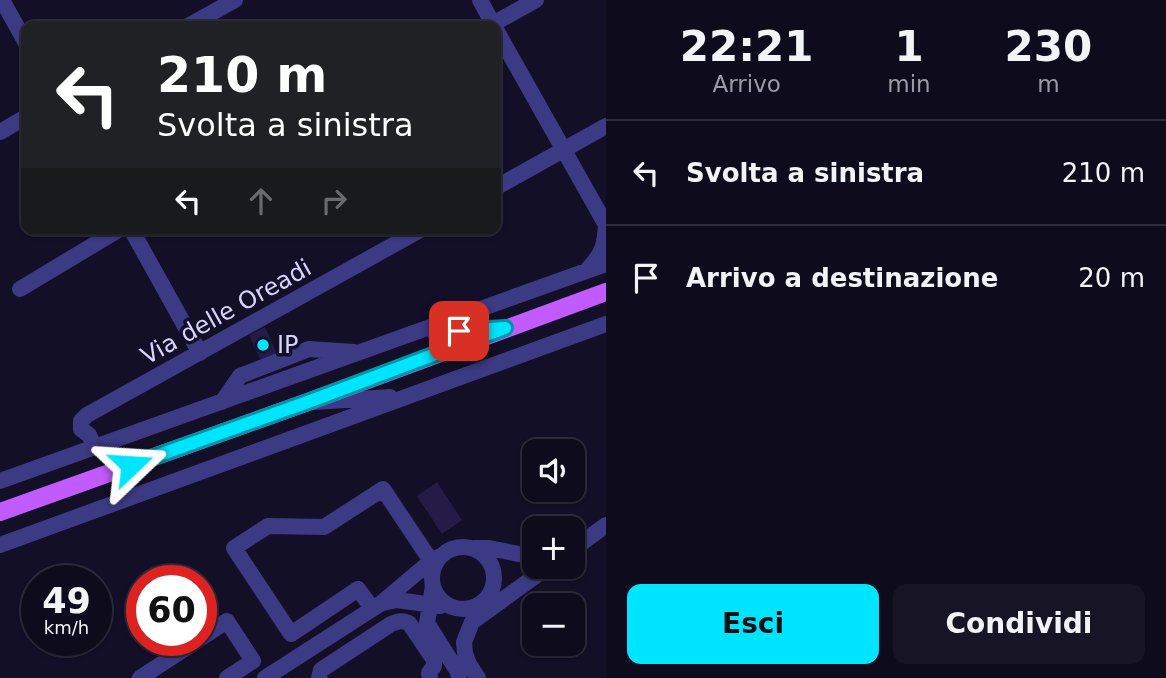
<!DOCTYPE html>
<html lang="it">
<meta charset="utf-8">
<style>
:root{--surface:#0e0b1c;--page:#171425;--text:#f1f3f6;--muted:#9b9ba3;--line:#2e2b3b;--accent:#00e5ff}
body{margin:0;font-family:"DejaVu Sans",sans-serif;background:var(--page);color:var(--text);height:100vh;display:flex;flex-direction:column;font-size:26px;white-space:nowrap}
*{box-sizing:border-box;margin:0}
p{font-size:23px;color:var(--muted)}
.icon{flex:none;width:38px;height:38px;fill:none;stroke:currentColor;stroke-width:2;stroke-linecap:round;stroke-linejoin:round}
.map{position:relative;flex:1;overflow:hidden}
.panel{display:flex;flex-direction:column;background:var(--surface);width:560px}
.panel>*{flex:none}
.banner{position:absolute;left:21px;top:21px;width:480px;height:214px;border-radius:14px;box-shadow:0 2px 5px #0004,0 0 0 2px var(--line);background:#202124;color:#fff;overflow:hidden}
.controls{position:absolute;left:522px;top:439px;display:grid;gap:14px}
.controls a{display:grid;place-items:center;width:63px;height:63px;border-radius:14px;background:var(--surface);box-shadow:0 2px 5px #0004,0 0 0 2px var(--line);font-size:35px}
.speed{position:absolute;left:21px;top:565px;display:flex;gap:14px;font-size:35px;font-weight:700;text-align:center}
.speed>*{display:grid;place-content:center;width:91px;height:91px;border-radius:50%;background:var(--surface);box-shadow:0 2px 5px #0004,0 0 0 2px var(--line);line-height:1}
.speed small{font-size:18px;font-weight:400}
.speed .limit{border:10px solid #d22;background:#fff;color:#111}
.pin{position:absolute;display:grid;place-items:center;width:60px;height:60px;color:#fff;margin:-30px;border-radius:14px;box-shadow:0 4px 10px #0006}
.me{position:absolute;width:77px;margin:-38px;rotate:70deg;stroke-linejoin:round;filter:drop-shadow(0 0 5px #0008)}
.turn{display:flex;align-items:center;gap:24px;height:147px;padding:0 21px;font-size:32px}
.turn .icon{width:91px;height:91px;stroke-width:2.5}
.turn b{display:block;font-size:49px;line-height:60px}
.lanes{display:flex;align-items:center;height:66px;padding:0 21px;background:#0003;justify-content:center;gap:35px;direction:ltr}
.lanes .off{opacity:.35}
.eta{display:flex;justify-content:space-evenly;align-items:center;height:119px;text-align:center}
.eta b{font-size:42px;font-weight:800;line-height:49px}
.cta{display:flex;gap:14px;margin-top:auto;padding:14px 21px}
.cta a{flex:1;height:80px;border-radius:14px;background:var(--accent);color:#111;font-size:28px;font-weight:800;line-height:80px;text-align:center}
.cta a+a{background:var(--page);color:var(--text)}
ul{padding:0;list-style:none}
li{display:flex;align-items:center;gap:21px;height:105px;padding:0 21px;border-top:2px solid var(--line)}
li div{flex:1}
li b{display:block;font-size:26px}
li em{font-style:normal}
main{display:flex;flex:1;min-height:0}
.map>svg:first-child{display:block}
.building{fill:#241b47}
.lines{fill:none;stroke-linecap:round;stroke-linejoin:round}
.minor{stroke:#3d3a85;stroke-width:16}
.major{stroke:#c25bff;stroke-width:18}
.route-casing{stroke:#0095a6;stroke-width:18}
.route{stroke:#00e5ff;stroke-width:12}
.poi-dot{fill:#00e5ff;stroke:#130f26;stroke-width:2.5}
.labels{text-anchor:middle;stroke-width:7;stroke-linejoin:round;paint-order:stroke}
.street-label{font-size:24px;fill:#d9d4ff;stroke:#130f26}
.poi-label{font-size:24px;fill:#d9d4ff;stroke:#130f26;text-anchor:start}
</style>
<main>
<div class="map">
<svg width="606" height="678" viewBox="0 0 606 678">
<rect width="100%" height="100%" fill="#130f26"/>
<path class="building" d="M265,327L277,354L261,361L249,335Z
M437,482L462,520L442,534L417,496Z"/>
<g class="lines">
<path class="minor" d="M2,0L26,43
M480,0L494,26
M188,26L235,0
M489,26L536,0
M495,28L606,225
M0,132L26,117
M495,188L606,126
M131,229L200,353
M588,269C602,254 605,246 606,225
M20,289L120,229
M434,332L499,329
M222,402L240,376L309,349L354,352
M314,402L390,397
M95,448L89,435L81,429V421L87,415L422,229
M0,481L606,264
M0,545L606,324
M432 578a31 31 0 1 1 62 0a31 31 0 1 1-62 0Z
M474,548H489L534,557
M572,550L606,525
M433,586L427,623L458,672L459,678
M383,603L397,600L440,606
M372,608L358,589L291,634L234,548L268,526L324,527L383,489L431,561
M201,638L227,621L253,661L227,678
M140,678L198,640
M265,678L380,604L431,561L441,556
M319,678L321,670L391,624C398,621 402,620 409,623L434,660V666L429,673L430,678
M478,678L469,664L465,653L464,642L472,622L548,567"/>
<path class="major" d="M0,512L305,403L606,292"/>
</g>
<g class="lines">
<defs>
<path id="route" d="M131,465L305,403L505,328L459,331"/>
</defs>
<use href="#route" class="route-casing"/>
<use href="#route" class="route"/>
</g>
<circle class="poi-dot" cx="263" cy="345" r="7"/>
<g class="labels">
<g class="street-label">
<text transform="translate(226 312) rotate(-29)" y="8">Via delle Oreadi</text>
</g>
<g class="poi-label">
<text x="277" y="353">IP</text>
</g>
</g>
</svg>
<div class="controls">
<a><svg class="icon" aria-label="sound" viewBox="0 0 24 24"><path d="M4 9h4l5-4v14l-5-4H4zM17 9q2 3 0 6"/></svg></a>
<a>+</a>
<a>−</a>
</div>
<div class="speed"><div>49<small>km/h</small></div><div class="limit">60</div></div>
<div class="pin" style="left:459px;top:331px;background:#d93025"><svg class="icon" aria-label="arrive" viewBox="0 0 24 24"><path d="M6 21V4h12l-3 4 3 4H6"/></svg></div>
<svg class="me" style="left:131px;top:465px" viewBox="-20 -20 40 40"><path d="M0-17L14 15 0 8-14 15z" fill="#00e5ff" stroke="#fff" stroke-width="4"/></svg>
<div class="banner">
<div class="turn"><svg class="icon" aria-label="left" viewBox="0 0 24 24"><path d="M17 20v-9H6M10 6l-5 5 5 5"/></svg><div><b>210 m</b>Svolta a sinistra</div></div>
<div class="lanes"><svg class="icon" aria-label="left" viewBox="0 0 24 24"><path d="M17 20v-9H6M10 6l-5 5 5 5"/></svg><svg class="icon off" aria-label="ahead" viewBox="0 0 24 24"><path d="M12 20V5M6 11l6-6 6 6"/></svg><svg class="icon off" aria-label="right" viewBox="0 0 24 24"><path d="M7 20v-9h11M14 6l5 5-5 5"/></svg></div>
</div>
</div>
<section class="panel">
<div class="eta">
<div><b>22:21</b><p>Arrivo</p></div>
<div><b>1</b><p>min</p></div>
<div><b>230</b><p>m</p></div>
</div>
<ul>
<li><svg class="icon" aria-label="left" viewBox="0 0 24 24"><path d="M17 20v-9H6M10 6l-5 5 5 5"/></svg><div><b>Svolta a sinistra</b></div><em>210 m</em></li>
<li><svg class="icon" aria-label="arrive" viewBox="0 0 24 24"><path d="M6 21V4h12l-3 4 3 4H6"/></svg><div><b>Arrivo a destinazione</b></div><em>20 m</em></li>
</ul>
<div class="cta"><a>Esci</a><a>Condividi</a></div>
</section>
</main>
